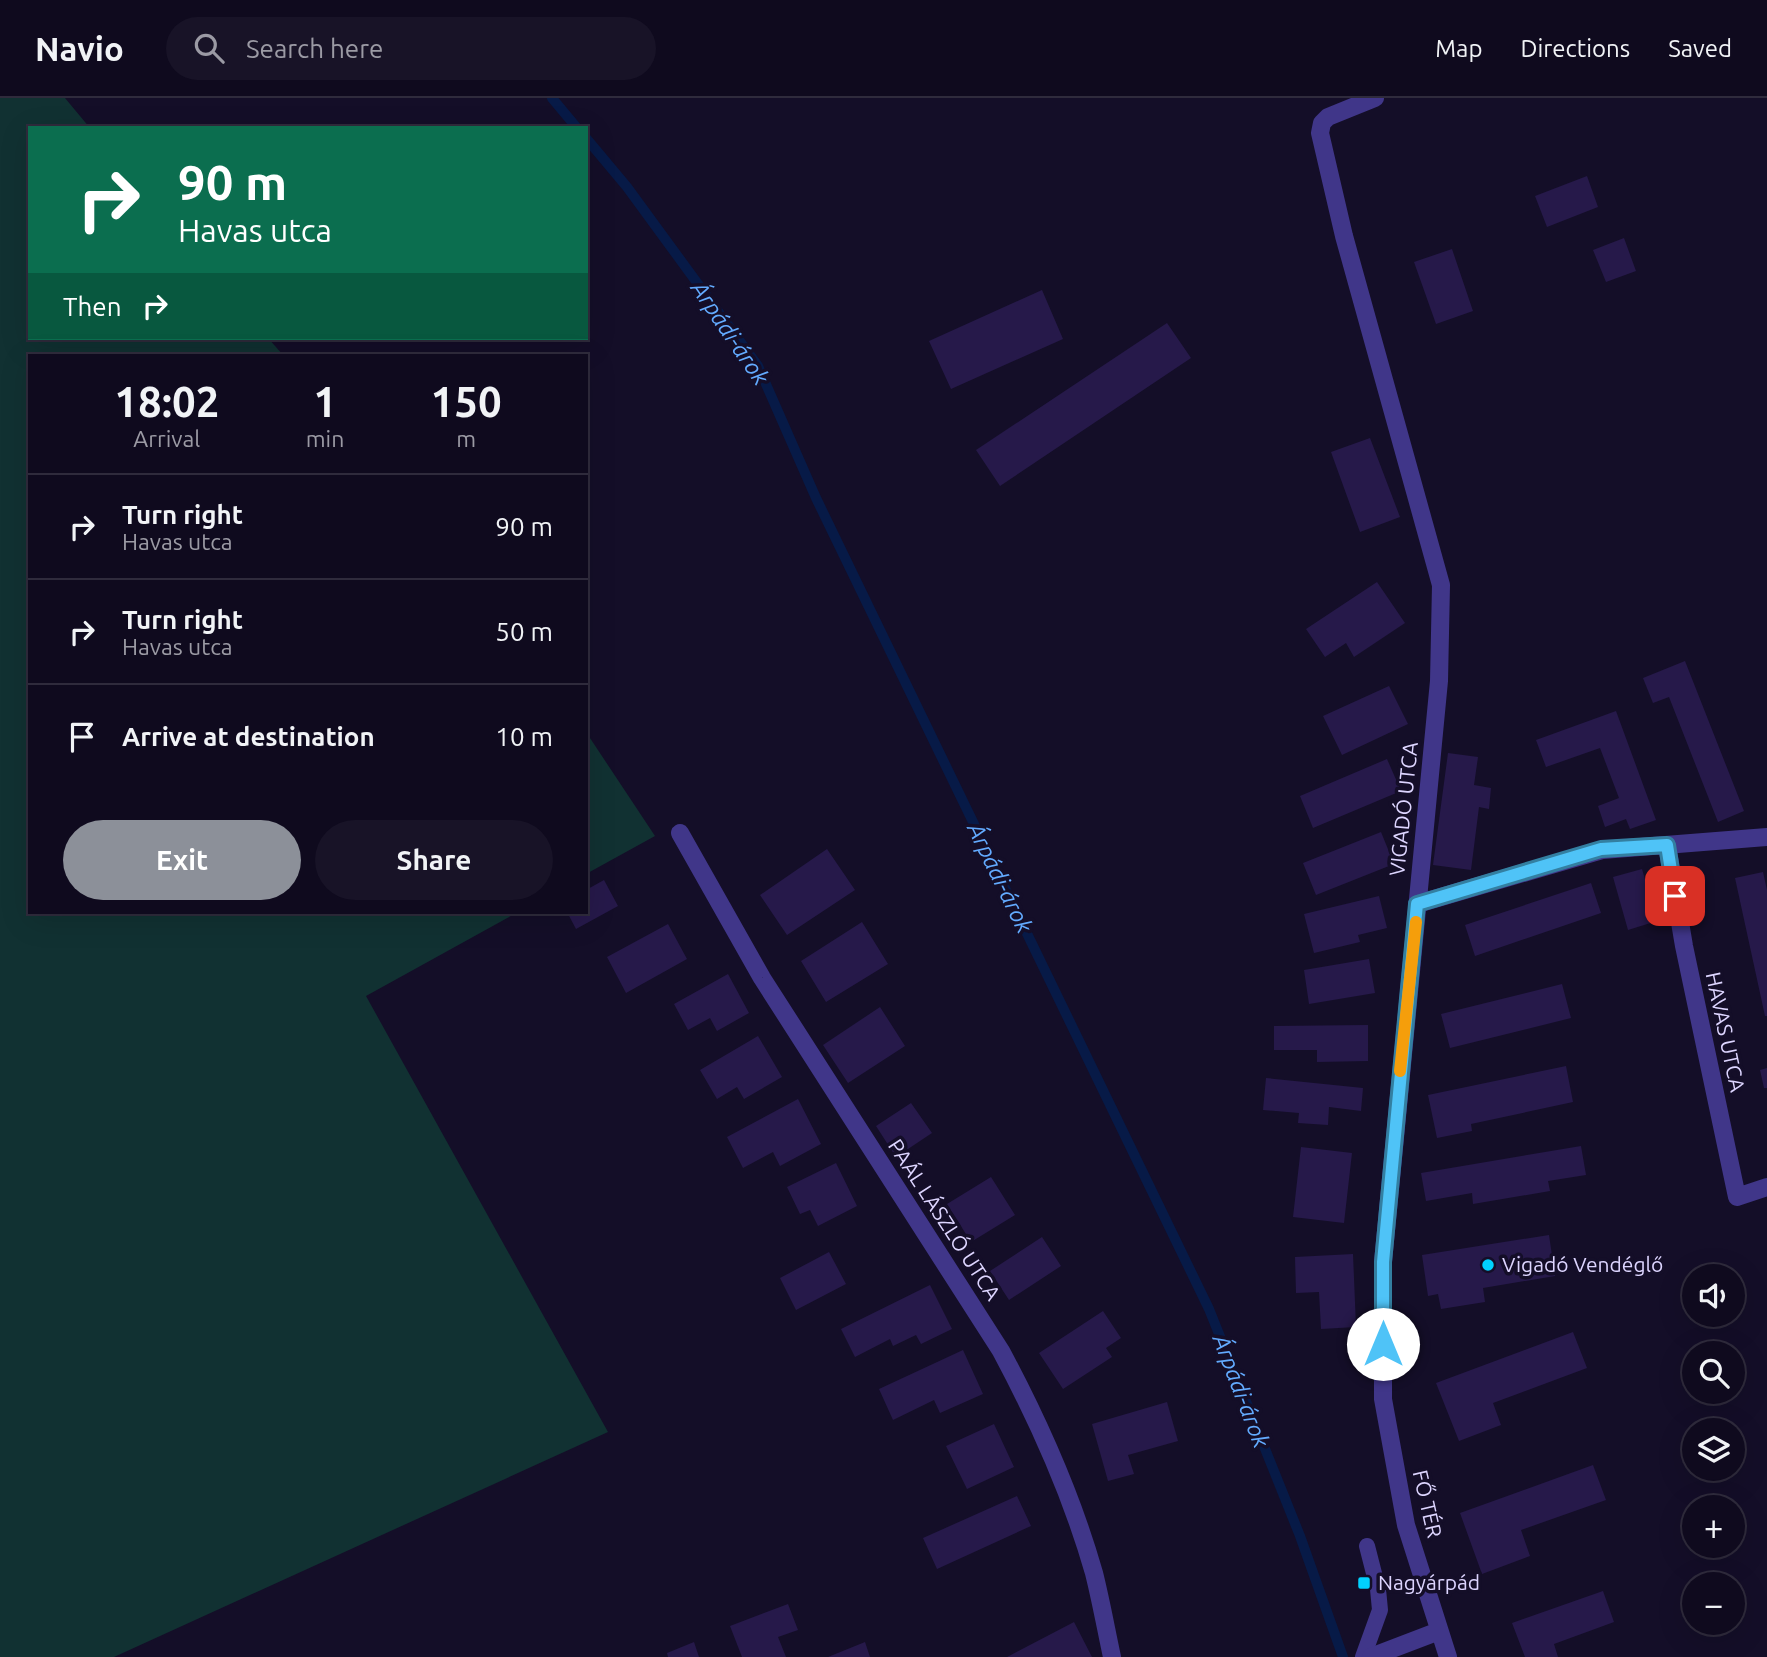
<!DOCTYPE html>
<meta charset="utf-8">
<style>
:root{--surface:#0f0a1e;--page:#181327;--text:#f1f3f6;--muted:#9b9aa4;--line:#2f2b3c;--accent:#8c9099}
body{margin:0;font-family:Ubuntu,sans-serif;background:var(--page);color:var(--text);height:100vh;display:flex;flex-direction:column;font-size:26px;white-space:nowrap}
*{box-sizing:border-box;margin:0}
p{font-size:23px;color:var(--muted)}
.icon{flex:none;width:38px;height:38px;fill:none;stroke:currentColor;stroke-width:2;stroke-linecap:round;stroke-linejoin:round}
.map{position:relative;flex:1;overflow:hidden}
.sheet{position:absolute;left:28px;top:256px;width:560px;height:560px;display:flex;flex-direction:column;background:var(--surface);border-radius:0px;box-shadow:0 7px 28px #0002,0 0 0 2px var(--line)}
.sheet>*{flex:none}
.top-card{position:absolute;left:28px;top:28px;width:560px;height:214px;border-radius:0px;box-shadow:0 7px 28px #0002,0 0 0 2px var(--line);background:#0b6e4f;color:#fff;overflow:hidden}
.fabs{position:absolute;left:1682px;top:1166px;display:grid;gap:14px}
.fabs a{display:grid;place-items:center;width:63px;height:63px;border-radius:50%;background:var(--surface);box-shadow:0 7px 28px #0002,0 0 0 2px var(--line);font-size:35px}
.pin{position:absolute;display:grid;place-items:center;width:60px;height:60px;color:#fff;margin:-30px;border-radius:14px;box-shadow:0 4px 10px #0006}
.me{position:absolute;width:77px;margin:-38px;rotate:0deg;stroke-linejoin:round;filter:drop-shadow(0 0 5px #0008)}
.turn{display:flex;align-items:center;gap:24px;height:147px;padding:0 35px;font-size:32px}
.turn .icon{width:91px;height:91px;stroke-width:2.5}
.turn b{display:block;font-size:49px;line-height:60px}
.then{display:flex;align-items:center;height:66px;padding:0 35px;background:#0003;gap:14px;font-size:26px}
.eta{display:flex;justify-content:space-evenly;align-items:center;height:119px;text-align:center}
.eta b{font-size:42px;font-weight:700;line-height:49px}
.primary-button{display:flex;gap:14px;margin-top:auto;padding:14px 35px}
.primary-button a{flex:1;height:80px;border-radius:42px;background:var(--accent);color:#fff;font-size:28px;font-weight:700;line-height:80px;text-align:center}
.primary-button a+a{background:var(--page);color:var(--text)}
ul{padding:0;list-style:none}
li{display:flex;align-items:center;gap:21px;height:105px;padding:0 35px;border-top:2px solid var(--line)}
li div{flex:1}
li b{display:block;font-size:26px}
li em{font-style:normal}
header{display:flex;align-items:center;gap:42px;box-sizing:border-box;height:98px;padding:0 35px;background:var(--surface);border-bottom:2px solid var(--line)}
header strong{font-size:33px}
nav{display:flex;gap:38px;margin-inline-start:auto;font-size:24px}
.search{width:490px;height:63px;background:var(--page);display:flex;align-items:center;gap:18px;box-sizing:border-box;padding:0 24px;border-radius:38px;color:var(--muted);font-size:26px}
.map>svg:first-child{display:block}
.green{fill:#113132}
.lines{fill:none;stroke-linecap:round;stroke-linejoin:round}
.stream{stroke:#071a47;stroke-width:10}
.building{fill:#26194a}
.lane{stroke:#403689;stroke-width:16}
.street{stroke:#403689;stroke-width:18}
.route-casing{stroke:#337fa1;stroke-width:18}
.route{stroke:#4fc3f7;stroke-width:12}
.slow{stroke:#f59e0b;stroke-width:12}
.poi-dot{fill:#01d2ff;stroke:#140e28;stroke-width:2.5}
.labels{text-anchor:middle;stroke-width:7;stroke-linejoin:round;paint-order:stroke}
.street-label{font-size:21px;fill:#ddd5ff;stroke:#140e28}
.poi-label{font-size:21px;fill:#ddd5ff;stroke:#140e28;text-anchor:start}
.water-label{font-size:23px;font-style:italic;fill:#63abff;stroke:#140e28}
</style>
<header>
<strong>Navio</strong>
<div class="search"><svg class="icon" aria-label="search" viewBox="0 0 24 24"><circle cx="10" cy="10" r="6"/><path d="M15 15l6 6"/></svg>Search here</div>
<nav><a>Map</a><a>Directions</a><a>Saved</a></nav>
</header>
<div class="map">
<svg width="1767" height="1559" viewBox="0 0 1767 1559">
<rect width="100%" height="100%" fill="#140e28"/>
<path class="green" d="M0,0H65L90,30H30V240H268L283,257H30V814H518L366,898L608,1334L114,1559H0Z
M586,634L655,738L586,776Z"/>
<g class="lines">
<path class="stream" d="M552,0L577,30
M586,40L627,89L758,268L816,400L1209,1211L1300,1438L1343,1559"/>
</g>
<path class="building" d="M1587,78L1598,109L1547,129L1535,98Z
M1624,140L1636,173L1606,184L1593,152Z
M1452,151L1473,213L1436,226L1414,164Z
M1042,192L1063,241L951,291L929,243Z
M1167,225L1191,260L1000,388L976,352Z
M1370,340L1400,419L1360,434L1331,354Z
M1377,484L1405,525L1354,559L1346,545L1325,559L1306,531Z
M1685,563L1744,713L1718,724L1669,599L1653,605L1643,580Z
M1389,588L1408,626L1342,657L1323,618Z
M1616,613L1656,722L1630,731L1626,721L1605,729L1598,708L1619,700L1600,650L1546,669L1536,642Z
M1448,655L1478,659L1474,687L1491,690L1489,711L1479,709L1471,772L1433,767Z
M1387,661L1401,693L1313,730L1300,698Z
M1381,734L1394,766L1316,797L1303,765Z
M827,751L855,792L787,837L760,797Z
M1642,771L1657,823L1628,832L1613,779Z
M1763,774L1767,792V918H1765L1735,780Z
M604,782L618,808L576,831L567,814H586V792Z
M1591,785L1601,815L1475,858L1465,827Z
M1379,798L1387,830L1358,837L1360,844L1314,855L1304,816Z
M862,824L888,866L826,904L801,863Z
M668,826L687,861L626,895L607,859Z
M1369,861L1375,895L1309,906L1304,872Z
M728,876L749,915L717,933L710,920L688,932L674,906Z
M1562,886L1571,920L1450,950L1441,916Z
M880,909L905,948L848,985L823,947Z
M1368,927V963L1317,964V952H1274V928Z
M758,938L782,979L744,1001L737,989L717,1001L700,972Z
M1566,968L1573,1004L1471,1026L1472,1033L1437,1040L1428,997Z
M1767,970V990H1764L1760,972Z
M1266,980L1363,990L1361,1013L1329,1009L1328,1027L1298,1025L1299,1015L1263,1012Z
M798,1001L821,1046L780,1068L773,1054L743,1070L727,1039Z
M911,1005L932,1035L896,1059L876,1028Z
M1581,1048L1586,1077L1548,1083L1550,1093L1473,1106L1472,1095L1426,1103L1421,1075Z
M1301,1049L1352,1055L1344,1125L1293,1119Z
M836,1065L857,1108L818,1128L810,1112L800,1116L787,1089Z
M991,1079L1015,1117L971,1144L947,1106Z
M1549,1137L1555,1178L1483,1190L1485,1204L1441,1211L1438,1196L1428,1198L1422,1157Z
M1042,1139L1061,1168L1009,1202L990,1173Z
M829,1154L846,1186L796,1212L780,1180Z
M1353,1156L1356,1229L1321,1231L1319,1194L1296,1195L1295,1159Z
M930,1187L952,1231L921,1246L916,1237L893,1248L890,1241L855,1259L841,1231Z
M1103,1213L1121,1240L1106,1250L1112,1259L1063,1291L1039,1255Z
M1573,1234L1587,1270L1493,1305L1501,1327L1459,1343L1436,1285Z
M963,1252L983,1296L940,1315L934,1302L893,1322L879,1291Z
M1167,1304L1178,1343L1128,1357L1134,1376L1108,1383L1092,1326Z
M994,1326L1014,1369L967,1391L946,1348Z
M1593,1367L1606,1402L1521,1432L1530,1458L1482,1476L1460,1415Z
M1017,1398L1031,1428L937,1471L923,1440Z
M1603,1493L1614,1524L1554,1546L1558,1559H1525L1512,1525Z
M788,1506L798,1532L778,1539L786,1559H742L730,1528Z
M1074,1524L1092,1559H1007Z
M694,1544L699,1559H668L667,1555Z
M865,1544L870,1559H828Z"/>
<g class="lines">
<path class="lane" d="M1363,1559L1380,1512L1378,1491L1367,1448"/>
<path class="street" d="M1375,0L1328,19L1322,25L1320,35L1344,138L1441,487L1439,583L1383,1164V1301L1406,1427L1448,1559
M680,735L762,880L1001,1253C1039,1324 1072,1398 1094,1475C1101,1503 1106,1531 1112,1559
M1667,747L1684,848L1737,1099L1767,1089
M1417,806L1602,752L1767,739
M1371,1559L1439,1533"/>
</g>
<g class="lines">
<defs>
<path id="route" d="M1383,1246V1164L1417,806L1601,751L1667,747L1675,798"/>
</defs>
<use href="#route" class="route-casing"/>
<use href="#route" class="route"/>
<path class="slow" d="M1400,973L1416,824"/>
</g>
<g class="poi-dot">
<circle cx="1488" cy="1167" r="7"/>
<rect x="1357" y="1478" width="14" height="14" rx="3.5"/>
</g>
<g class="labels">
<g class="street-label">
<text transform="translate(1404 711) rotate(-84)" y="7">VIGADÓ UTCA</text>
<text transform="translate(1725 934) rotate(78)" y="7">HAVAS UTCA</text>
<text transform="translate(944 1122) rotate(57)" y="7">PAÁL LÁSZLÓ UTCA</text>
<text transform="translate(1427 1406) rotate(77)" y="7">FŐ TÉR</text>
</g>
<g class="poi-label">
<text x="1502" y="1174">Vigadó Vendéglő</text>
<text x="1378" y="1492">Nagyárpád</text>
</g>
<g class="water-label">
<text transform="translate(730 235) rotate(56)" y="8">Árpádi-árok</text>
<text transform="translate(1000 780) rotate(64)" y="8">Árpádi-árok</text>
<text transform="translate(1241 1293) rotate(69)" y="8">Árpádi-árok</text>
</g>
</g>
</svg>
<div class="fabs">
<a><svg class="icon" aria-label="sound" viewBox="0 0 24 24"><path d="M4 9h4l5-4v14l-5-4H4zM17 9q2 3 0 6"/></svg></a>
<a><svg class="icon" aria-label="search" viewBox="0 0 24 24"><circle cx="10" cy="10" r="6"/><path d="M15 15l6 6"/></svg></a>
<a><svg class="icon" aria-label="layers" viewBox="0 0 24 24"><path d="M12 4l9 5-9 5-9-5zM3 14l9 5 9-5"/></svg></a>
<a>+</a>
<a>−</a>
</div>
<div class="pin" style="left:1675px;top:798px;background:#d93025"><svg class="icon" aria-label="arrive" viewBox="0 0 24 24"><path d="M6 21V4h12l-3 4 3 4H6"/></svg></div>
<svg class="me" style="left:1383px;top:1246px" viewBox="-20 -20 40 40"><circle r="19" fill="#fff"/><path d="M0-13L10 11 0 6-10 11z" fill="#4fc3f7"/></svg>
<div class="top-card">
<div class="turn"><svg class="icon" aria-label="right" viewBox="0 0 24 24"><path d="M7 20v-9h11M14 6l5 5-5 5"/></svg><div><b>90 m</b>Havas utca</div></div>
<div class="then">Then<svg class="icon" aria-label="right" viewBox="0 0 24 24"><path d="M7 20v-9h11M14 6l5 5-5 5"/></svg></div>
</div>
<section class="sheet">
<div class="eta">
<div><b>18:02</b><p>Arrival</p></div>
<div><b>1</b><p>min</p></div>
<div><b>150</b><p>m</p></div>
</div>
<ul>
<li><svg class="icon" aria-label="right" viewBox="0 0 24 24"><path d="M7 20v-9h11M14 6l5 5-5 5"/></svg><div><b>Turn right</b><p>Havas utca</p></div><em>90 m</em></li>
<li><svg class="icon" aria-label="right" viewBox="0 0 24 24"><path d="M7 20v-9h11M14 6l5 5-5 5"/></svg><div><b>Turn right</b><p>Havas utca</p></div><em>50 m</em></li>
<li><svg class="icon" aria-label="arrive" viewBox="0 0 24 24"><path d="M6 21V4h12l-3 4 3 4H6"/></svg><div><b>Arrive at destination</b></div><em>10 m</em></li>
</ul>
<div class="primary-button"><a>Exit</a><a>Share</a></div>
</section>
</div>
